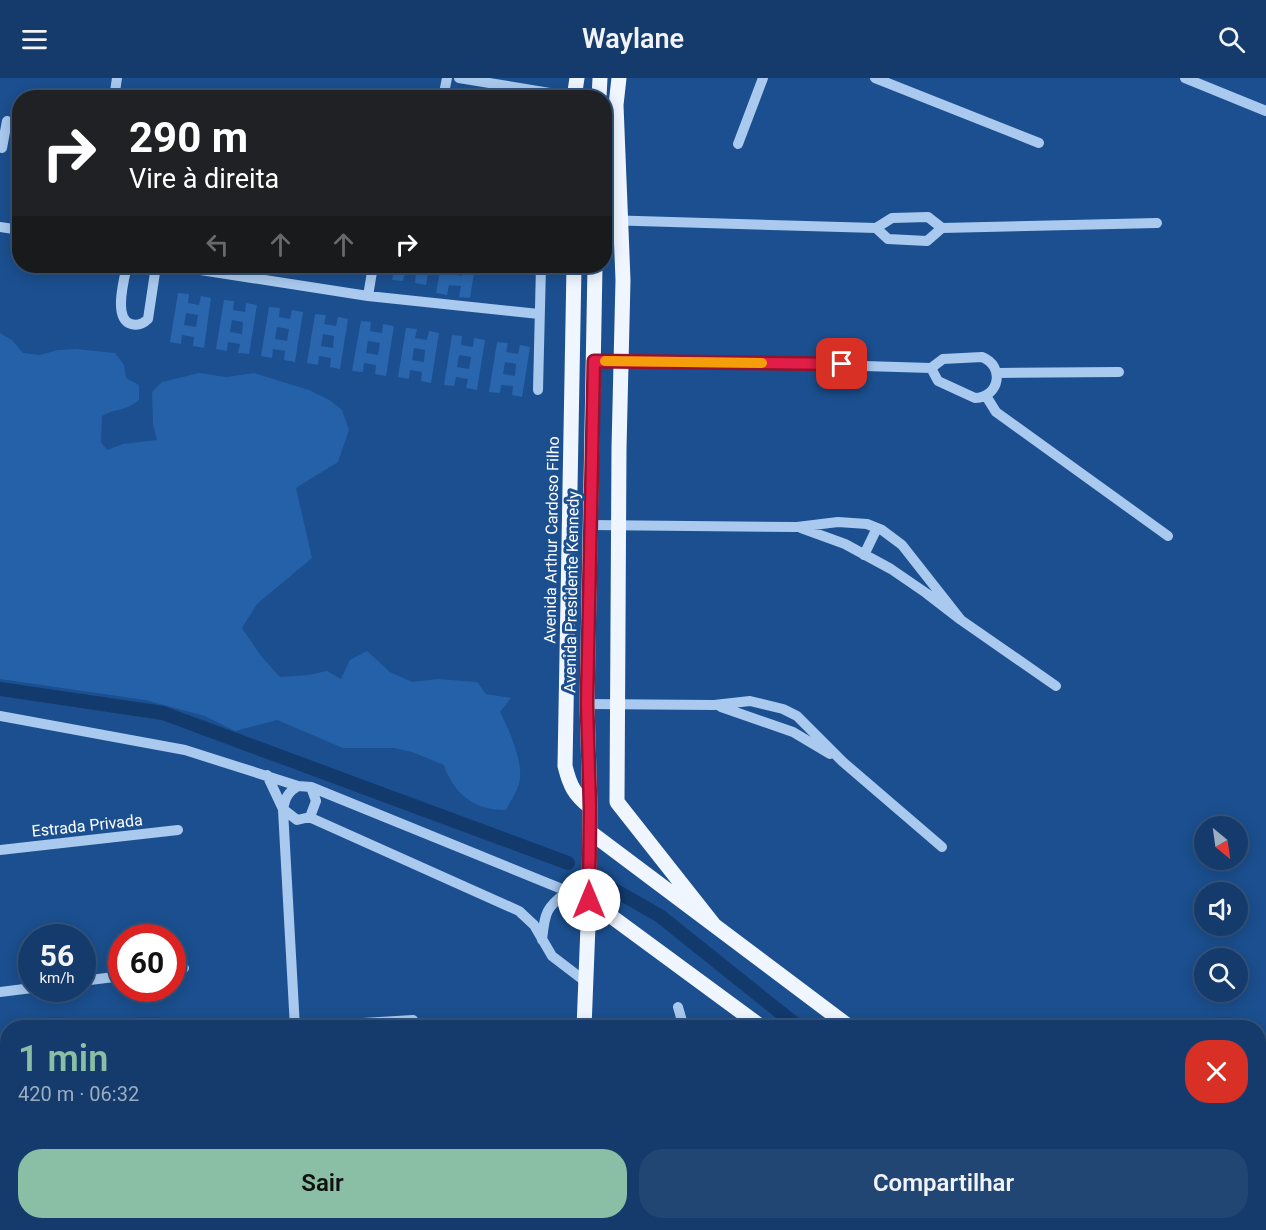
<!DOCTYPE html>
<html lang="pt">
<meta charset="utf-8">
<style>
:root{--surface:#143b6b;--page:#214673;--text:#f1f3f6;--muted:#9dadc1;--line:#33557e;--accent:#8abfa5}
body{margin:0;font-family:Roboto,sans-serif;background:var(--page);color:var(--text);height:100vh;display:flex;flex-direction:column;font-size:22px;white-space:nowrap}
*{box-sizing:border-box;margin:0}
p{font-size:20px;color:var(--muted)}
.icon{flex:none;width:33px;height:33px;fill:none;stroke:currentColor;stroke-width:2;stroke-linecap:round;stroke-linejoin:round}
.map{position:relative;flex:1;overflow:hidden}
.details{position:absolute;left:0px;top:942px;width:1266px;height:210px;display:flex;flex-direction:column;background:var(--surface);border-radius:24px 24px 0 0;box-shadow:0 3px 15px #0003,0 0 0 2px var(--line)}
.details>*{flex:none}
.hud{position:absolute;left:12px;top:12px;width:600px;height:183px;border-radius:24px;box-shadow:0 3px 15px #0003,0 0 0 2px var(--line);background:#202124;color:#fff;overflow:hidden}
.needle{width:39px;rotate:151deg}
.buttons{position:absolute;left:1194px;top:738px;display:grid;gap:12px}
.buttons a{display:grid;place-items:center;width:54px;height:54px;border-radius:50%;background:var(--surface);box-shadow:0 3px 15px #0003,0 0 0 2px var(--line);font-size:30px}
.speed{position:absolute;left:18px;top:846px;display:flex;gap:12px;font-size:30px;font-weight:700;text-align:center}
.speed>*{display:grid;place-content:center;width:78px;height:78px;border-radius:50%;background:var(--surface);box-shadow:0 3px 15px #0003,0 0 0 2px var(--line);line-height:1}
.speed small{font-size:15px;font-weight:400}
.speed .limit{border:9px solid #d22;background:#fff;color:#111}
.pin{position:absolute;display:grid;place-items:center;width:51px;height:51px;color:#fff;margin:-26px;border-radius:12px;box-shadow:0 3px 9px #0006}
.me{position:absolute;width:66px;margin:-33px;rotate:0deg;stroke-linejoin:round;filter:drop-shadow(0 0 4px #0008)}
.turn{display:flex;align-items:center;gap:21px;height:126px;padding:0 18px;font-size:27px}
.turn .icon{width:78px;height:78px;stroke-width:2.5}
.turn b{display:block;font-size:42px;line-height:51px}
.lanes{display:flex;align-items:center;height:57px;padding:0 18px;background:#0003;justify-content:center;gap:30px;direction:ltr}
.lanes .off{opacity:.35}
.round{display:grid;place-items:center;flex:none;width:63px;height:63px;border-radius:24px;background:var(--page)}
.headline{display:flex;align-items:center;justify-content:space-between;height:102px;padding:0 18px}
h1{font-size:36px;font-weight:600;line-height:45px;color:var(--accent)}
.primary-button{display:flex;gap:12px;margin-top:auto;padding:12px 18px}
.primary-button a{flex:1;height:69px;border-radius:24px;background:var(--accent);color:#111;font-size:24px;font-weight:600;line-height:69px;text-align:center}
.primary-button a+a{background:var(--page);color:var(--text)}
header{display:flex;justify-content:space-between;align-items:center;height:78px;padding:0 18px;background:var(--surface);font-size:27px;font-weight:600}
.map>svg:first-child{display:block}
.green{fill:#2461a8}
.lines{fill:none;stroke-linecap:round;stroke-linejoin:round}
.canal{stroke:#123a6d;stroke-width:14}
.building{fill:#2a66ad;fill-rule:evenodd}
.minor{stroke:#a9c9ee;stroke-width:10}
.major{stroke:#f0f6ff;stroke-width:15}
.route-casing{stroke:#92132f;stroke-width:15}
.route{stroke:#e11d48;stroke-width:10}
.slow{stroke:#f59e0b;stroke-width:10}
.labels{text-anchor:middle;stroke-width:6;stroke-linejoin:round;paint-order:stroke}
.street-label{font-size:16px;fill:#fff;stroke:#1b4f8f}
</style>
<header><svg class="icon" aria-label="menu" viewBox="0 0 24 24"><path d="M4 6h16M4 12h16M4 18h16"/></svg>Waylane<svg class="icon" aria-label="search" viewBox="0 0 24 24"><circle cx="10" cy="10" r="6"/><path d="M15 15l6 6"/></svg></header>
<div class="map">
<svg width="1266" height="1152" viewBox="0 0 1266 1152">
<rect width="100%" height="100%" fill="#1b4f8f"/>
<path class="green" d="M0,255L12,262L23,275L40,277L58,272L76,271L115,275L124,287L126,300L139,307V322C124,334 116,330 102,338L101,364L107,372L123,366L157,362L153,346L152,314L162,304L199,295L226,299L254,295L309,312L331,323L342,332L349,352L338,384L296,410L312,480L257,526L242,550L261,578L280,599L308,597L327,593L341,601L350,582L367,573L390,594L412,604L438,601L477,604L486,616L511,620L500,634C509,651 525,687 519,706C516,715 510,724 506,732C476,733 453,716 444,687L412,674L394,670H343L277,642L235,653L205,638L145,622L0,601Z"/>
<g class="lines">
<path class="canal" d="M0,611L163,635L568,785
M611,810L660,838L800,950
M1199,1144L1216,1152"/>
</g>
<path class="building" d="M343,188H354L353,196L342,194Z
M395,188H429L426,207L415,205L416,196L405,195L403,203L392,202Z
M441,188H452L450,196L462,198L464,188H475L470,220L459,219L461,208L449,207L447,217L436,215Z
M178,215L189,216L188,225L199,227L201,218L211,220L204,270L193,268L194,259L182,257L181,266L170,264ZM186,235L198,237L196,249L184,247Z
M224,222L234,223L233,232L245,234L246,225L257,227L249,276L238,275L240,266L228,264L227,273L216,271ZM232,242L243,244L242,256L230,254Z
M269,229L280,230L279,239L290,241L292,232L303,234L295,284L284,282L285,273L273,271L272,280L261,278ZM277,249L289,251L287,263L275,261Z
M315,236L326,237L324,246L336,248L338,239L348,241L340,291L330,289L331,280L319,278L318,287L307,285ZM323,256L334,258L333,270L321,268Z
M361,243L371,244L370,253L382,255L383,246L394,248L386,298L375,296L376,287L364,285L363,294L352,293ZM368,263L380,265L378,277L366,275Z
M406,250L417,251L415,260L427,262L429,253L439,255L431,305L421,303L422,294L410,292L409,301L398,299ZM414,270L425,272L424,284L412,282Z
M452,257L462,258L461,267L473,269L474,260L485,262L477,312L466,310L468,301L456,299L454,308L444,307ZM459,277L471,279L469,291L457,289Z
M497,264L508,265L506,274L518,276L520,267L530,269L522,319L512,317L513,308L501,307L500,315L489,314ZM505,284L516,286L515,298L503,296Z"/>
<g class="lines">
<path class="minor" d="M459,0L574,19
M875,0L1039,65
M1185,0L1266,33
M114,20L117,0
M443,20L447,0
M738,66L763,0
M2,70L7,43
M604,142L876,150L892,140L928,139L942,150
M0,149L20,152
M876,150L888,161L927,163L942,150L1157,145
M127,188C124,201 113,241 131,246C138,248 143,246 148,241L156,188
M175,188L368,218L539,236
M368,218L373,188
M982,279C1005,288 1000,319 975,320L938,303L931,290L943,281Z
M594,283L764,285L931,290
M997,295L1119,294
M538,312L541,188
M986,318L996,334L1168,458
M590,447L797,449L838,444L867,446L882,452L902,467L961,542
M801,450L845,466L891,491L926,515L961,542L1056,608
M864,477L877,450
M587,626L714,627L750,623L783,631L797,638L843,684L942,769
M721,629L793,654L830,676
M0,638L185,672L298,708L311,709L589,822
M267,697L283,731L297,742L310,739L316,723L311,709
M309,739L519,833L534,847L552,878L586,904
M0,772L178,752
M542,862C545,835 545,830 568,813
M172,891L184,890
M82,903L122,898
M0,914L32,910
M678,929L684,950
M295,949L413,942
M295,950L283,732C285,720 288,714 298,708
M0,1047L8,1046
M301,1144V1152
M765,1144L777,1152"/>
<path class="major" d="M619,0L616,27L623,202L619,370L617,724L714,847
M574,20L577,0
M599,20L600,0
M574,188L565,688C570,708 574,716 590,729
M590,754L851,950
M589,822L763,950
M584,950L589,822L590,729L587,626L595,188
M1258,1138L1266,1141
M1154,1144L1170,1152
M569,1152L570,1144
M586,1152V1144
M1250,1152V1144"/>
</g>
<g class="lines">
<defs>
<path id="route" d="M589,822L590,729L587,626L594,283L842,286"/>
</defs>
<use href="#route" class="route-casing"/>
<use href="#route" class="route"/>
<path class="slow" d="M605,283L762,285"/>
</g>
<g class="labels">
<g class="street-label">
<text transform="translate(551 462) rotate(-89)" y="6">Avenida Arthur Cardoso Filho</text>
<text transform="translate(571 514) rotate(-89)" y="6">Avenida Presidente Kennedy</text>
<text transform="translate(87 747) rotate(-6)" y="6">Estrada Privada</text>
</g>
</g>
</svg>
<div class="buttons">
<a><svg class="needle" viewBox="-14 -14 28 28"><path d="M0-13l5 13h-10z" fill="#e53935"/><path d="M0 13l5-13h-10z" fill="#9dadc1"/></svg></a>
<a><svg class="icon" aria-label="sound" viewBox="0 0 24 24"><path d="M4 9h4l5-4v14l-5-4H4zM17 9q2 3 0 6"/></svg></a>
<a><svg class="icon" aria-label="search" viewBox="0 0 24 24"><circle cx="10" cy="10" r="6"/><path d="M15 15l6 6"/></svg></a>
</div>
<div class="speed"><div>56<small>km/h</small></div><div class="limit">60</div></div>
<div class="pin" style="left:842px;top:286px;background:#d93025"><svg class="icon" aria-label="arrive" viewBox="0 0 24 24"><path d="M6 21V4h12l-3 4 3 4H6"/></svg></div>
<svg class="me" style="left:589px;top:822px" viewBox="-20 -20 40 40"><circle r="19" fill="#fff"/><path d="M0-13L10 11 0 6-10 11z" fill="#e11d48"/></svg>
<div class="hud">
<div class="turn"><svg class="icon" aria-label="right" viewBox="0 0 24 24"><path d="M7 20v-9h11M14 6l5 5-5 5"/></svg><div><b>290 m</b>Vire à direita</div></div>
<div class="lanes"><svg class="icon off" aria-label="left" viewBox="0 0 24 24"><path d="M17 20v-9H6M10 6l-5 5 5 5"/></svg><svg class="icon off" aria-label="ahead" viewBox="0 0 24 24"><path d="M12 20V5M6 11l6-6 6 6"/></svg><svg class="icon off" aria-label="ahead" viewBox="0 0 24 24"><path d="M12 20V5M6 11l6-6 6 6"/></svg><svg class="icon" aria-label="right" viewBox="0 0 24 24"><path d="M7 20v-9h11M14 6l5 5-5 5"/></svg></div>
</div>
<section class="details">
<div class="headline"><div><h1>1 min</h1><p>420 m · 06:32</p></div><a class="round" style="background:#d93025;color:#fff"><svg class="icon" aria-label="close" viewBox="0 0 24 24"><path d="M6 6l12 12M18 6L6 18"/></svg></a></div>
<div class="primary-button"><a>Sair</a><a>Compartilhar</a></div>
</section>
</div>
